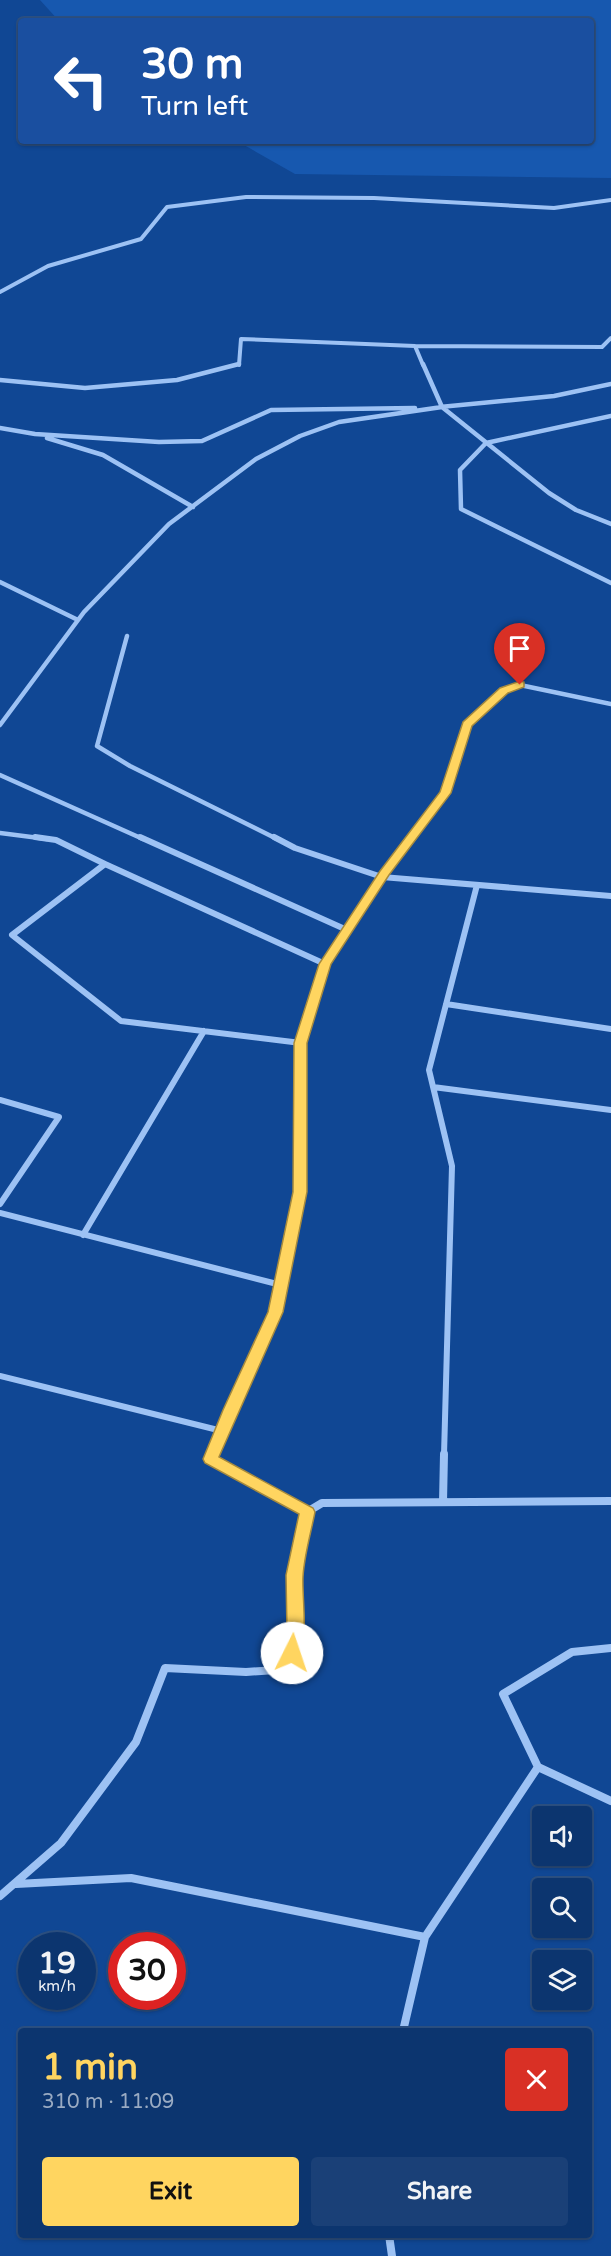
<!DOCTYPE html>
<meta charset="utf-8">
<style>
:root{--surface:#0c356f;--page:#1a4077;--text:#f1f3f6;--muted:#9aabc3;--line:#2c5082;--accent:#ffd560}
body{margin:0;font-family:"Varela Round",sans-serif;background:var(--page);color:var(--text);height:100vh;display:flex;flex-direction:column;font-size:22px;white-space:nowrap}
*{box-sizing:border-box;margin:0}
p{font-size:20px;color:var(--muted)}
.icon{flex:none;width:33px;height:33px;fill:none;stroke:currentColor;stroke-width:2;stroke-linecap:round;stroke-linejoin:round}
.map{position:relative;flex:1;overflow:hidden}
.details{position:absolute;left:18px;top:2028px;width:574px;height:210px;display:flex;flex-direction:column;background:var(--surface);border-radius:6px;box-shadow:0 2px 4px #0004,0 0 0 2px var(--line)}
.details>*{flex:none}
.guide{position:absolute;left:18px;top:18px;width:576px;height:126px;border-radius:6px;box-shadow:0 2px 4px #0004,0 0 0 2px var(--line);background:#1a4fa0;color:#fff;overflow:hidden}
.controls{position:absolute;left:532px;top:1806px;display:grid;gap:12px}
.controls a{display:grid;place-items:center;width:60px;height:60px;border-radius:6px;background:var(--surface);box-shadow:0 2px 4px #0004,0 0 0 2px var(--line);font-size:30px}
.speed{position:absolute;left:18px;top:1932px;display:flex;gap:12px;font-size:30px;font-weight:700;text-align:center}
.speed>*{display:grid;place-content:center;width:78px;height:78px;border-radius:50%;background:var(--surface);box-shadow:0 2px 4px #0004,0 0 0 2px var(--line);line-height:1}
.speed small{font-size:15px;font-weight:400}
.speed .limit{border:9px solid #d22;background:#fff;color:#111}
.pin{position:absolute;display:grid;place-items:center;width:51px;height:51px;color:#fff;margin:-62px -26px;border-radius:50% 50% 50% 0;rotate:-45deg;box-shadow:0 0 6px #0007}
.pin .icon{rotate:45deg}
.me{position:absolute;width:66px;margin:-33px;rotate:4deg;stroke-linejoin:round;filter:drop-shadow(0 0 4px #0008)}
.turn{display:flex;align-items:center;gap:21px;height:126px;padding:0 24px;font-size:27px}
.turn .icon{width:78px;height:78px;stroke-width:2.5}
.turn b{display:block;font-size:42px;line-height:51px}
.round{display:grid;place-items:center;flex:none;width:63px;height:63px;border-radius:6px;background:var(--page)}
.overview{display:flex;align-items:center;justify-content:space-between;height:102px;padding:0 24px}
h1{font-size:36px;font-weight:800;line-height:45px;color:var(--accent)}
.cta{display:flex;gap:12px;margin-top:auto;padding:12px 24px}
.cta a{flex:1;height:69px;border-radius:6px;background:var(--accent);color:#111;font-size:24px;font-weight:800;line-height:69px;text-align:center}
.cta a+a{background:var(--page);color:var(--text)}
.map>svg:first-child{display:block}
.green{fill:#1758af}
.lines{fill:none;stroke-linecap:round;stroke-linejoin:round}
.minor-far3{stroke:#9dc2f4;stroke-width:4}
.minor-far2{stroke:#9dc2f4;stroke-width:4.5}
.minor-far1{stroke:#9dc2f4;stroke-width:6}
.minor{stroke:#9dc2f4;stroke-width:8}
.route{fill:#ffd560;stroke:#a68a3e;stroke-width:1.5}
</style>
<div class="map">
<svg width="611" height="2256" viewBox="0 0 611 2256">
<rect width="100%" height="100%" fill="#104794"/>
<path class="green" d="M40,0H611V178L295,174L237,141H591V21H59Z"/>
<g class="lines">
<path class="minor-far3" d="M0,292L48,266L141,239L167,207L246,197L374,198L554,208L611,200
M239,365L241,339L415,346
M423,365L415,346L602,347L611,338"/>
<path class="minor-far2" d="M0,380L85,388L177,380L239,364
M440,407L554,396L611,384
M442,407L549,493L576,510L611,524
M611,416L486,443L460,470L461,509L611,583
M0,428L35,434L159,442L202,441L271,410L415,408
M47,438L103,455L193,507
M0,582L78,620
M127,636L97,746L130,766L277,839
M0,725L84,612L169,524L256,459L300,436L339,422L442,407L423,364
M0,775L143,839
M0,833L47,839
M410,839L445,793L467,725L504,690L520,685L611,704"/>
<path class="minor-far1" d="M35,837L56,840L105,864L12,935L121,1021L301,1043
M140,837L347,930
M274,837L295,848L382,877L611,896
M105,864L325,964
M446,1004L611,1029
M433,1087L611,1110
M0,1100L59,1117L0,1204
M0,1213L281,1285
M83,1235L204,1031
M0,1376L222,1431
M213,1455L276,1312L300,1192L301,1043L325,964L384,873L411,837
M444,1455L452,1166L429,1070L477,885"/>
<path class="minor" d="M213,1454L211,1459L307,1512
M443,1502L444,1454
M538,1767L503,1694L572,1652L611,1648
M16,1884L131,1878L425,1937L403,2031
M0,1896L61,1843L136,1742L165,1668L246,1672L276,1670L293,1653L294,1575L307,1512L322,1503L611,1501
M425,1937L538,1767L611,1801
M389,2235L392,2256"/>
</g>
<path class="route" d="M520,681L524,682V687L508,693L472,726L451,793L389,875L331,964L307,1043V1192L283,1312L219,1457L313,1508L315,1512C311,1533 304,1556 303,1577C302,1600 309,1639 298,1658L292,1660L287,1658L284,1653L287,1632L286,1575L299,1514L205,1463L203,1459L223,1410L268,1312L293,1192L294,1043L319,964L380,871L440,792L463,722L500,688Z"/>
</svg>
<div class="controls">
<a><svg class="icon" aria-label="sound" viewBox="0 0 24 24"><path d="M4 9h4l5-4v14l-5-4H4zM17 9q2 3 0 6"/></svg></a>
<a><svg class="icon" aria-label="search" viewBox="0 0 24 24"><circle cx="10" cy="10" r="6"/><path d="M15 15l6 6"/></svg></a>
<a><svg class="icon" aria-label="layers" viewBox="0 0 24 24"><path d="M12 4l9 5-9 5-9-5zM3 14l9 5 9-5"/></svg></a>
</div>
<div class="speed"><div>19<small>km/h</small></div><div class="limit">30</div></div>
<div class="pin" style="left:520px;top:685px;background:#d93025"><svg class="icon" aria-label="arrive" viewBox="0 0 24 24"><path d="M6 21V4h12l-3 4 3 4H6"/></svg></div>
<svg class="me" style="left:292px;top:1653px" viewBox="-20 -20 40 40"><circle r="19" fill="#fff"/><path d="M0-13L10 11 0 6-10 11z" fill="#ffd560"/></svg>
<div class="guide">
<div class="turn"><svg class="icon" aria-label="left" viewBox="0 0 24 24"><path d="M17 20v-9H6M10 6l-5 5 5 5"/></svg><div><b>30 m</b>Turn left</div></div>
</div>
<section class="details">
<div class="overview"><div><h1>1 min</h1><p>310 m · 11:09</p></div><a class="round" style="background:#d93025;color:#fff"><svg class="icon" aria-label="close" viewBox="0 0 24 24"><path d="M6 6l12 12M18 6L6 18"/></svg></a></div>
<div class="cta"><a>Exit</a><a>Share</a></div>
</section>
</div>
